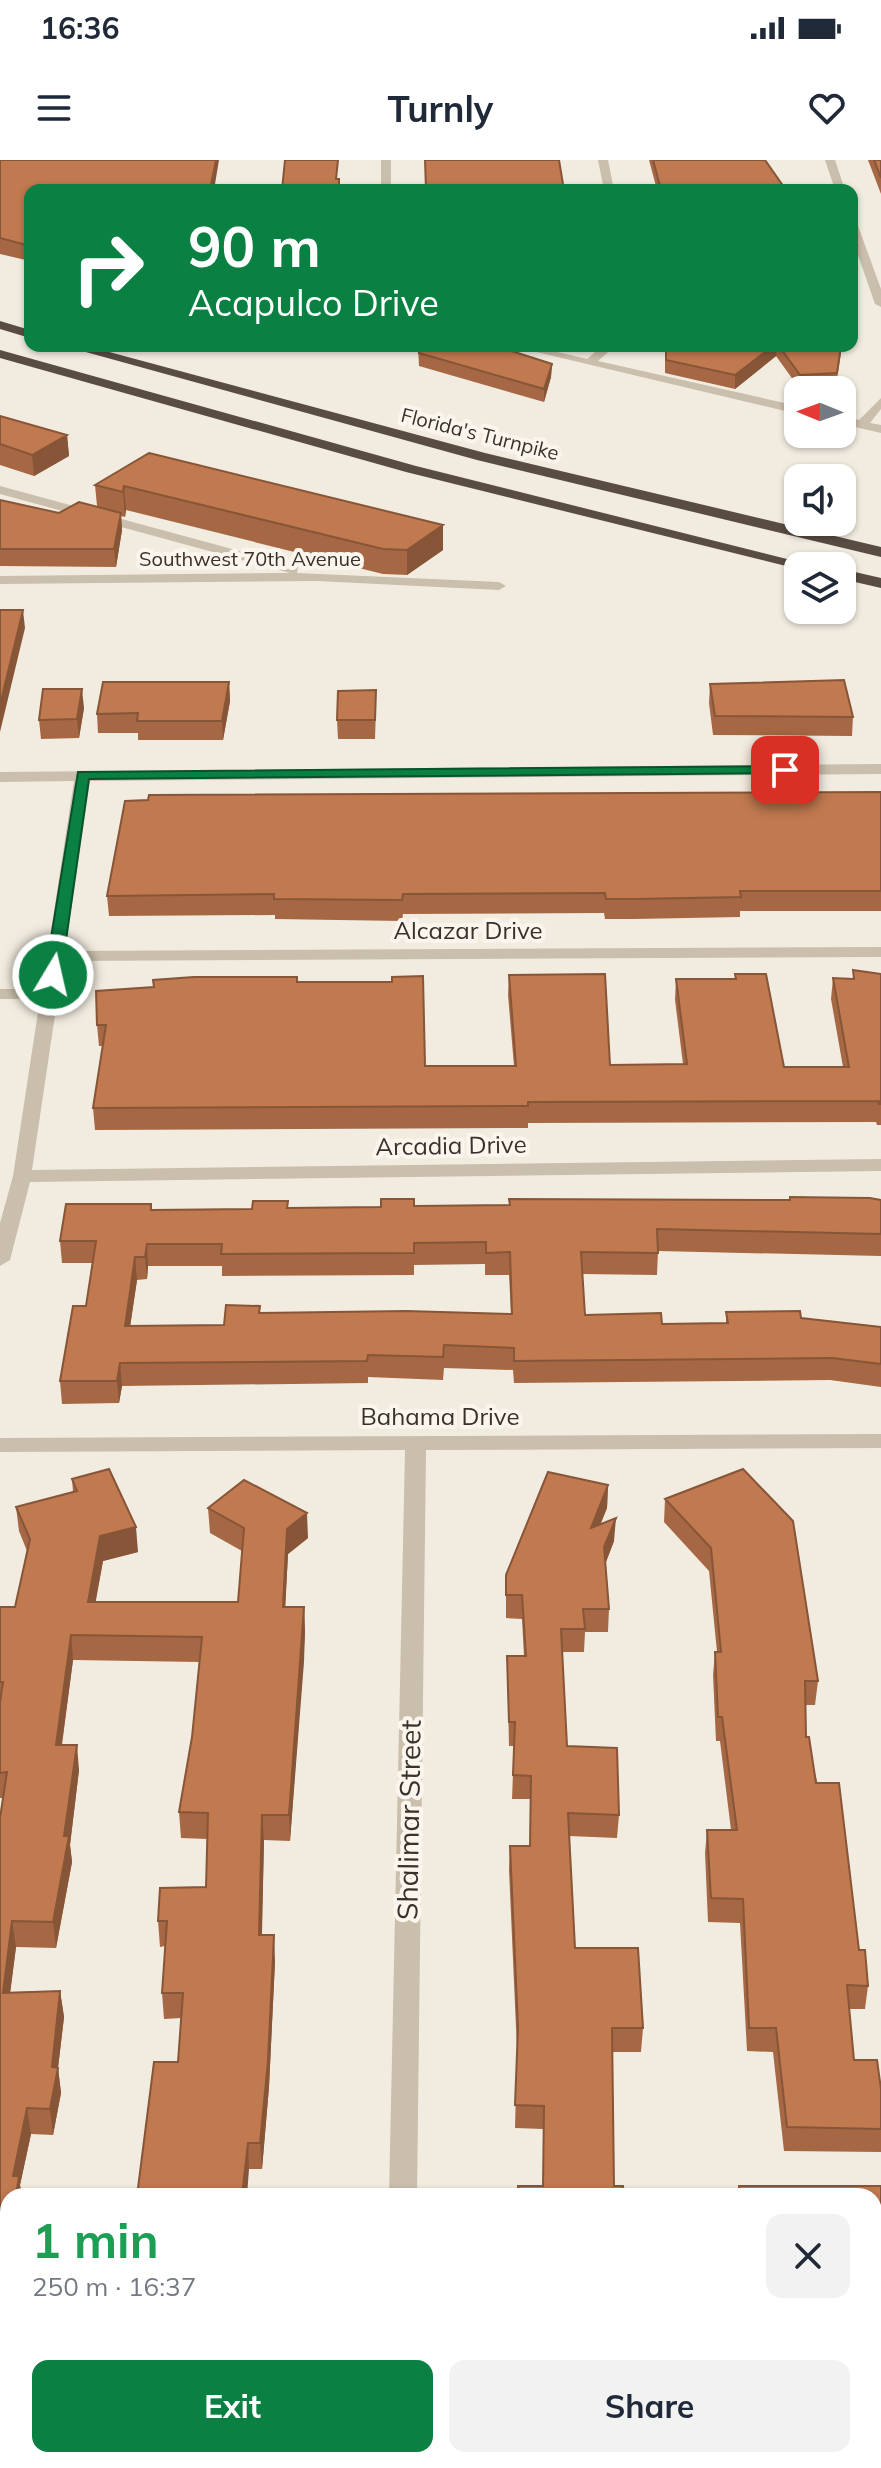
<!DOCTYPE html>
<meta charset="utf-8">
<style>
:root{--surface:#fff;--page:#f2f2f3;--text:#1f2937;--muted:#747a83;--accent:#0b8043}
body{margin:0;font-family:Mulish,sans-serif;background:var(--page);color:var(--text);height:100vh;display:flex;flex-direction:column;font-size:30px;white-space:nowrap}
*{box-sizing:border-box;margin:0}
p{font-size:26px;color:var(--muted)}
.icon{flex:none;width:44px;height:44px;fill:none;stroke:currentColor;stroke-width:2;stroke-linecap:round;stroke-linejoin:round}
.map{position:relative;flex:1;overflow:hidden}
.details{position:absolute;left:0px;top:2028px;width:882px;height:280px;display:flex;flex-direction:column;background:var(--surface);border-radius:24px 24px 0 0;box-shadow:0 2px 6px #0004}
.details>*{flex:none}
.hud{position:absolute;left:24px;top:24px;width:834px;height:168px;border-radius:16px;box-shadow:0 2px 6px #0004;background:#0b8043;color:#fff;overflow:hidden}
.needle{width:52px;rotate:271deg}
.fabs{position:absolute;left:784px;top:216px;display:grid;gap:16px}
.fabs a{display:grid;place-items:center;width:72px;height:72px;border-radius:16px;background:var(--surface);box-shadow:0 2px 6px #0004;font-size:40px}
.pin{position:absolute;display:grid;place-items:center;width:68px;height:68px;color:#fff;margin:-34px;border-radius:16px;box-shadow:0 4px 12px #0006}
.me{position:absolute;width:88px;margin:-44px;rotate:9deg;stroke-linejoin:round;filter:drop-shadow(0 0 6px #0008)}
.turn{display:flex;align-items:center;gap:28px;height:168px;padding:0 32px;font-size:36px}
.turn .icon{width:104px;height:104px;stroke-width:2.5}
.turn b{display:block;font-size:56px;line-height:68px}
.round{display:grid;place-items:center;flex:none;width:84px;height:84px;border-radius:16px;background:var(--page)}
.summary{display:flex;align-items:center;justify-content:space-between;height:136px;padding:0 32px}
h1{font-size:48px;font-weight:700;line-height:60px;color:#1e9e55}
.action{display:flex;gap:16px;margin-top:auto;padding:16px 32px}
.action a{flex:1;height:92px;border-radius:16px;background:var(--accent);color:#fff;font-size:32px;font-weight:700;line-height:92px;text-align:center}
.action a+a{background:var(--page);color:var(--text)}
.status{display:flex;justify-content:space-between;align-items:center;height:56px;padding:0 40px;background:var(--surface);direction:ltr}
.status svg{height:22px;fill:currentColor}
header{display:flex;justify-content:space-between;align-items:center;height:104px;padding:0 32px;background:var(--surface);font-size:36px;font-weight:700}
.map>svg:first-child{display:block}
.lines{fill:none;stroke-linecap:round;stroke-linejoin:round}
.minor{fill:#cabeac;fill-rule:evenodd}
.highway{fill:#594c42;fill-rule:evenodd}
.wall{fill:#a66844;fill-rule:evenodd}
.shaded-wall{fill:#875537}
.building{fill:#c1794f;stroke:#875537;stroke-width:2;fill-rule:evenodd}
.route{fill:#0b8043;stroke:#07532c;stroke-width:2}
.labels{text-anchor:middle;stroke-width:8;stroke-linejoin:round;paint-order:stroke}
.far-street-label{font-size:20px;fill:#39312b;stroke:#faf5ed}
.street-label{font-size:24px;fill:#39312b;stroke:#faf5ed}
.near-street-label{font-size:28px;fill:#39312b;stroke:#faf5ed}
</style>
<div class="status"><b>16:36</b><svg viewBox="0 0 49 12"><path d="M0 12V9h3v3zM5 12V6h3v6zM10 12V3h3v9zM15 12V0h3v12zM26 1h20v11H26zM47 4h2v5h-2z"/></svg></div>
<header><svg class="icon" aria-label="menu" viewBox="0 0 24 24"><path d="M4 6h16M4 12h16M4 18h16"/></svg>Turnly<svg class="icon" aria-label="heart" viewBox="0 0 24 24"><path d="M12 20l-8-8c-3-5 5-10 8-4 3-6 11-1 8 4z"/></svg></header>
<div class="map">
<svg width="881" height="2308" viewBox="0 0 881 2308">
<rect width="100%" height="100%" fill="#f2ece0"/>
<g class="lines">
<path class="minor" d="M381,0H391V30H381Z
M598,0H608L614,30H604Z
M825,0H835L845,30H835Z
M852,60L857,63L881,129V147L875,144L852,78Z
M511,186H532L587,199L602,186H615L598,201L798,246V254Z
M881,238V249L870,263L881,265V273L842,264V256L859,260Z
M0,326L298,407L297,413L499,422L506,426L499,430L317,421L0,424V416L290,413L0,334Z
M881,604V614L90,621L65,791L881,787V797L63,801L32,1010L881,999V1011L30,1022L10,1100L0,1106V1063L13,1016L40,839H0V829H42L74,621L0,622V612Z
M881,1274V1288L426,1290L417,2036H389L405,1290L0,1292V1278Z
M384,2300H414V2308H384Z"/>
<path class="highway" d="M0,161L30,170V178L0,169Z
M64,186H87L485,293L881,387V397L477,300Z
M0,190L416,306L815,406L798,409L406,312L0,198Z
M842,409L881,418V428L842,419Z"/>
</g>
<path class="wall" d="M0,0L30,30V101L0,94Z
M649,0H765L786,30H657Z
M868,0H881V34Z
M418,186L552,204L551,217L544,242L419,206Z
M665,186H842L836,226L799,228L776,196L735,229L665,213Z
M0,256L67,275L69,296L34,316L0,305Z
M149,293L443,390L407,415L383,414L126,350L125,357L121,356L122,370L116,407L0,406V340L59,353L97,346L95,325Z
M229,522L230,541L223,580H138V573H98L97,554Z
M710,524L853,557L852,576L713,575L709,543Z
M84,548L79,578L41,579L39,560Z
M376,549L375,579H338L337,560Z
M881,632V751H740V757L634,759H605L604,753L403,754L402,761L275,759V755L109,756L107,736Z
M853,810L881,814V965H877L876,962L528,963V968L95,970L93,948L103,886H99L97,865L298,822L425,906H514L508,835L509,815L610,905L683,904L675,840L676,819H735V814L784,907H843L831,839L833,818L853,819Z
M790,1037L881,1040V1096L658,1091L657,1115L582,1114L585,1155L662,1164L726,1163V1152L801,1158L881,1167V1227L830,1220L514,1223L513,1210L444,1208L443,1220L368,1217V1223L122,1226L119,1243L62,1244L60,1221L86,1146L92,1103H62L60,1081L152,1050L252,1049L288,1041V1048L509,1045V1039L789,1040ZM485,1104V1115H509L511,1154L260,1153V1146L224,1165L130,1166L137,1120L147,1119L148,1106H222V1116L414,1115V1105Z
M743,1309L818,1521L815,1545H805L806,1577L868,1826L865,1849H849L854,1900L881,1929V1992L784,1991L773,1892L747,1891L740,1763L708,1762L705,1693L707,1670H731L720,1581H716L713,1515L715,1492H717L709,1411L664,1362L665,1339Z
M72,1319L138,1392L103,1401L95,1442H238L242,1391L210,1373L208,1348L308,1378L288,1394L285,1447H304L305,1472L290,1681L264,1680L262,1775L275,1801L269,1927L262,2009H249L178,1902L181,1858L164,1859L162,1833L165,1786L160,1787L158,1761L206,1727L207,1679L181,1678L179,1652L192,1577L199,1502L73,1500L62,1585L79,1610L70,1685L72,1702L56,1788L16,1787L10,1832L60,1831L64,1857L58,1908L61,1933L53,1975L31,1974L20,2025L22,2036H8V2143H1L0,2151V1658L3,1638H0V1447H15L27,1391L19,1371L16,1347L73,1332Z
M608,1325L607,1348L600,1364L614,1381L605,1404L609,1449L608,1472H585L584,1492H562L567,1586L619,1655L617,1678L569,1676L575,1788L643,1868L641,1892H612L543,2026V1969L515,1968L517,1890L509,1710L510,1686H530V1639H512L514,1586H509L507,1496H524L522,1459L506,1458V1415Z
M739,2026H881V2308H791V2304L830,2305L829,2300H874V2036H738Z"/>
<path class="shaded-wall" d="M216,0H219L214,30H210Z
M773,186H777L776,196L735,229V215Z
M552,204L551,217L544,242V229Z
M67,275L69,296L34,316L32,295Z
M124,326L126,350L125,357L123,332Z
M121,353L122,370L116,407L114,389Z
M443,365V390L407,415V390Z
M23,450L25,468L0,572V545Z
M229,522L230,541L223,580L222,561Z
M82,529L84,548L79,578L77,559Z
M147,1084L148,1106L147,1119L145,1097Z
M135,1097L137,1120L127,1188L125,1166Z
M120,1203L122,1226L119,1243L117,1221Z
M608,1325L607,1348L590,1391L591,1368Z
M307,1353L308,1378L288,1394L284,1472L283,1447L287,1369Z
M616,1358L614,1381L603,1410L604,1387Z
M136,1367L138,1392L103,1401L91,1468L88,1442L100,1376Z
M304,1447L305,1472L304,1502L290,1681L289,1655Z
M71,1475L73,1500L58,1611L56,1585Z
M77,1585L79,1610L70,1685L72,1702L56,1788L53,1762Z
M262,1655L264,1680L261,1801L259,1775Z
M12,1761L16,1787L7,1858L3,1833Z
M274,1775L275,1801L269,1927L262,2009L260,1983Z
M60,1831L64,1857L58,1908L61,1933L53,1975L50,1949L52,1907Z
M27,1948L31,1974L20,2025L22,2036H16L13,2016Z
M248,1983L249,2009L247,2036H242Z
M8,2096V2136L5,2117Z
M225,2300H228V2308H224Z"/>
<path class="building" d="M0,0H216L210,30H30V86L0,78Z
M285,0H338L336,19H339V30H282Z
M425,0H559L564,30H426Z
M653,0H765L786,30H661Z
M874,0H881V18Z
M419,186H496L552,204L544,229L419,193Z
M666,186H773L735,215L666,200Z
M779,186H841L837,213L800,215Z
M0,256L67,275L32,295L0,284Z
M149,293L443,365L407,390L383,389L124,326L123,332L95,325Z
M0,340L59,353L79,342L121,353L114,389H0Z
M0,450H23L0,545Z
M844,520L853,557L715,556L710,524Z
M103,522H229L222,561H137L138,553L97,554Z
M43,529H82L77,559L39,560Z
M376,530L375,560H337L338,531Z
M881,632V731H740L741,737L635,739H606L605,733L403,734L402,740L274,739V734L107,736L125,641L148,640L149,635Z
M853,810L881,814V944H879V941L528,942V946L93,948L106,865H97L96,831L154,827L153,820L194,817H297V822H392V817L423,816L425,906H516L509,815L605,814L610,905L687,904L676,819H736L735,814H766L784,907H849L833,818L854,819Z
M790,1037L870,1038L881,1040V1074L657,1069L658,1093L581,1092L585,1155L661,1153L662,1164L728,1163L726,1152L800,1151L801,1158L881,1167V1204L832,1198L514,1201V1188L444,1185L443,1197L368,1195L367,1201L120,1203L117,1221H60L73,1146H86L96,1081H60L66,1044H151V1050L252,1049L253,1041H288L287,1048L381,1047V1039H414V1046L510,1045L509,1039L790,1040ZM486,1082V1093L510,1092L512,1154L406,1151L259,1153L260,1146L226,1145L224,1165L125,1166L135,1097H145L147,1084H222L221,1094L414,1093V1083Z
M109,1309L136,1367L100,1376L88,1442H238L244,1368L208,1348L244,1320L307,1353L287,1369L283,1447H304L289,1655H262L259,1775H274L268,1901L260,1983H248L242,2036H137L154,1902H178L183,1833H162L167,1761H158L160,1728L206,1727L208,1653L179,1652L192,1577L202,1477L71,1475L56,1585H77L64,1676H69L53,1762L12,1761L3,1833L60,1831L52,1907L58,1908L50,1949L27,1948L13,2016H19L16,2036H8V2096L5,2117H0V1658L7,1612L0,1613V1542L3,1522H0V1447H15L30,1379L16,1347L77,1331L72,1319Z
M743,1309L793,1361L818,1521H805L806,1577H809L816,1623H839L859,1790H865L868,1826L847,1825L854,1900H877L881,1929V1969L787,1967L776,1868H749L743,1739L711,1738L707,1670H737L722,1557H718L715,1492H721L711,1388L665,1339Z
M548,1312L608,1325L591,1368L616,1358L604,1387L609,1449H583L585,1469H561L567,1586L617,1588L619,1655L568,1653L575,1788H638L643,1868H612L614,2026H623L624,2036H518V2026H543L544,1946L515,1945L518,1868L510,1686H530L531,1616L513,1615L515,1562H509L507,1496H526L522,1435H506V1415Z
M739,2026H881V2065H877L881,2091V2308H792L791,2304L836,2305V2300H874V2036H740Z
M120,2300H225L224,2308H119Z
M550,2300H630L631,2308H550Z"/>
<path class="route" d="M785,606L790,607V613L89,619L61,815L53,819L45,815L78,612Z"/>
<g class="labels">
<g class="far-street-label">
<text transform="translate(480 274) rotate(14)" y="7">Florida's Turnpike</text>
<text x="250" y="406">Southwest 70th Avenue</text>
</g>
<g class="street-label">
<text x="468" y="779">Alcazar Drive</text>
<text transform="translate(451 986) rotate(-1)" y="8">Arcadia Drive</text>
<text x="440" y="1265">Bahama Drive</text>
</g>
<g class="near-street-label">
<text transform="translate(409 1660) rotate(-89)" y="10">Shalimar Street</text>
</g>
</g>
</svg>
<div class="fabs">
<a><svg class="needle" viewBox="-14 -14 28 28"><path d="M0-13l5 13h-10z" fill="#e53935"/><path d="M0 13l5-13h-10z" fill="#747a83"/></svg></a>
<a><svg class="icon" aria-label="sound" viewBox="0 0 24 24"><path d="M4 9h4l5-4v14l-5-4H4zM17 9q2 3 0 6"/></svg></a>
<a><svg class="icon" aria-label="layers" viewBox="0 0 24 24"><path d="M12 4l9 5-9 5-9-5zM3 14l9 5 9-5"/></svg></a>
</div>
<div class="pin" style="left:785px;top:610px;background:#d93025"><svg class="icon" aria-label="arrive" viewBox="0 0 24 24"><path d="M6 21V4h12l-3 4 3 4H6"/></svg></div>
<svg class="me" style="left:53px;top:815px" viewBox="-20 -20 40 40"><circle r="17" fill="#0b8043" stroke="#fff" stroke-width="3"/><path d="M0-11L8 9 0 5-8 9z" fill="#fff"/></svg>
<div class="hud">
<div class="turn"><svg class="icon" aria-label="right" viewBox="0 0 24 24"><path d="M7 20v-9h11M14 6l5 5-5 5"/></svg><div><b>90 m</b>Acapulco Drive</div></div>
</div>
<section class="details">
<div class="summary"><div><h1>1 min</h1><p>250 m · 16:37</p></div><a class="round"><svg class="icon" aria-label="close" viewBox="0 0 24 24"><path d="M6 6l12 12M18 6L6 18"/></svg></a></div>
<div class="action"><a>Exit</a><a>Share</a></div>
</section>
</div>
